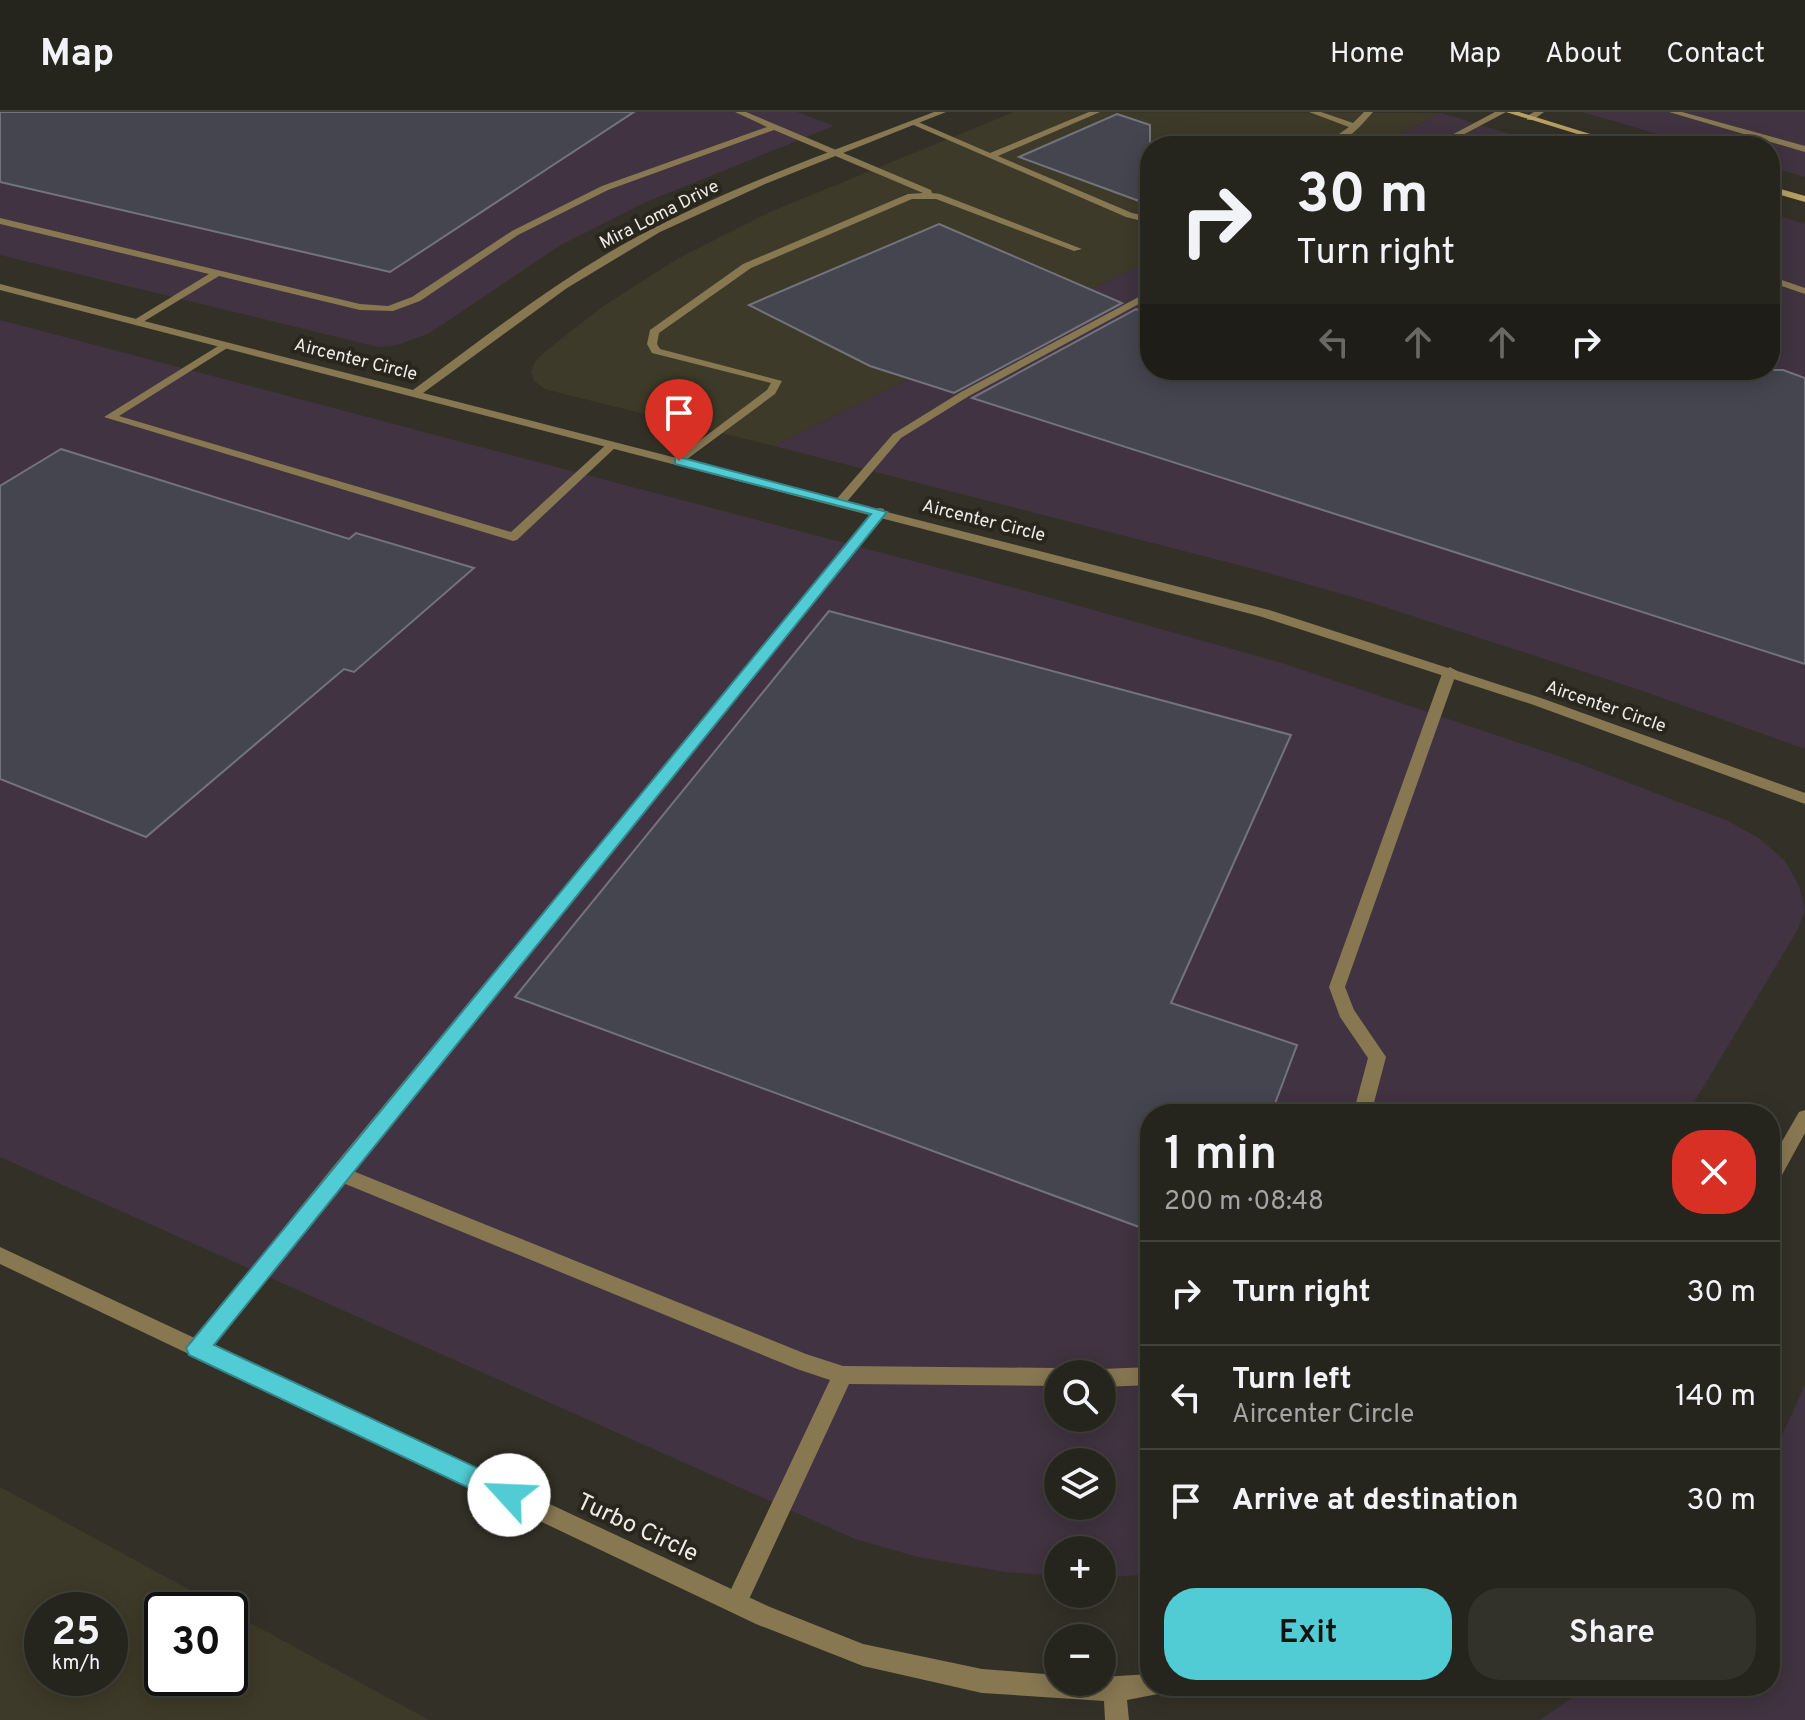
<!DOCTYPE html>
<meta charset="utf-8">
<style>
:root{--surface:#26251d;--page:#32312a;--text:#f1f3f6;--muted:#a4a5a4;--line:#42423b;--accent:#51ccd4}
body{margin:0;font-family:Overpass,sans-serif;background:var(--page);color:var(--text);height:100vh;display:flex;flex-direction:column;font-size:30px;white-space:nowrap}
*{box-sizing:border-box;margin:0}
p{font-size:26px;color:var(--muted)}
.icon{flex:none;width:44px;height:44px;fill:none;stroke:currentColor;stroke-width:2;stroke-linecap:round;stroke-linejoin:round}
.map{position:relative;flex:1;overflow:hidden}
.drawer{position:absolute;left:1140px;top:992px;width:640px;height:592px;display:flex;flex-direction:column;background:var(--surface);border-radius:32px;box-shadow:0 4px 20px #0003,0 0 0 2px var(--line)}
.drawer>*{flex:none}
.hud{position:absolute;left:1140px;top:24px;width:640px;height:244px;border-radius:32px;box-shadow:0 4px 20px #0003,0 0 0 2px var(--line);background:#26251d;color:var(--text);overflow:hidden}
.controls{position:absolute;left:1044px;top:1248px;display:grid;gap:16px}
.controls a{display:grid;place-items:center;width:72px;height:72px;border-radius:50%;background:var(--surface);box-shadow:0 4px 20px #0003,0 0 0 2px var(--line);font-size:40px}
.speed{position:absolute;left:24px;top:1480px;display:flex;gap:16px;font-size:40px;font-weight:700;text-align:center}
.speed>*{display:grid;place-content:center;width:104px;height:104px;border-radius:50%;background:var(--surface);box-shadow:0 4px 20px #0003,0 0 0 2px var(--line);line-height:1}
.speed small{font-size:20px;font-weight:400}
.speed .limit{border:4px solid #111;border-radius:12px;background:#fff;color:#111}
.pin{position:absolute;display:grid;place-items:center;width:68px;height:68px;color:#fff;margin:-82px -34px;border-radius:50% 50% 50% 0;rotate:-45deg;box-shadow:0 0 8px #0007}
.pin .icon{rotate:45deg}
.me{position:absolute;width:88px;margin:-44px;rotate:295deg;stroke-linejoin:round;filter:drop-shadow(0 0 6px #0008)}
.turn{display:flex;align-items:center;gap:28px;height:168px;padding:0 24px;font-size:36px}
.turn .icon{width:104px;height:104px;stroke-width:2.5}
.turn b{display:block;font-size:56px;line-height:68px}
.lanes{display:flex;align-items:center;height:76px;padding:0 24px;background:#0003;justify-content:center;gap:40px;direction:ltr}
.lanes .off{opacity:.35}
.round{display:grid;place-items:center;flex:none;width:84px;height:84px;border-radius:32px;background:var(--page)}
.summary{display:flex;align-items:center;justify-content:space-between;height:136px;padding:0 24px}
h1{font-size:48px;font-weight:600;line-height:60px}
.button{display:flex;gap:16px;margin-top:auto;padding:16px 24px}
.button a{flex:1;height:92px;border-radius:32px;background:var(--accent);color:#111;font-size:32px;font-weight:600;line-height:92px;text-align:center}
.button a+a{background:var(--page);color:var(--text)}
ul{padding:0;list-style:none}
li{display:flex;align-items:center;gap:24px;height:104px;padding:0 24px;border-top:2px solid var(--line)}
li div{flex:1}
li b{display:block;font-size:30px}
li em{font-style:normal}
header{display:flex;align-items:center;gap:48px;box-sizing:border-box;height:112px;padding:0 40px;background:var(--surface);border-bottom:2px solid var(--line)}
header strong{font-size:38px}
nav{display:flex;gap:44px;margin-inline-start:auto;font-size:28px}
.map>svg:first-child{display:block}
.built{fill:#3d3a29;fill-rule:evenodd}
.industrial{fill:#413341;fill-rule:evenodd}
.building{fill:#454550;stroke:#73737e;stroke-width:2}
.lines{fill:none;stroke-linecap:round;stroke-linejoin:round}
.service{fill:#877852;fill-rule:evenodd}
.minor{fill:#877852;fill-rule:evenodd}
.secondary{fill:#b7a062;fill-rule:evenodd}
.route{fill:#51ccd4;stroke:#35858a;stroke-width:2}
.labels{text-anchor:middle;stroke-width:8;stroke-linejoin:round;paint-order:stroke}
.far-street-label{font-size:18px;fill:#edece5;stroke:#29271d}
.near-street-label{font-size:24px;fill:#edece5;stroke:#29271d}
</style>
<header>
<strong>Map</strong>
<nav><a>Home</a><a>Map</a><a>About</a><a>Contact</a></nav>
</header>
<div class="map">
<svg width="1805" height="1608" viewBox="0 0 1805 1608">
<rect width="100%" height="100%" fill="#333127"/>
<path class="built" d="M1014,0L1441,1L1376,34H1150V148L774,334L560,281L545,277L534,269L531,259L536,248L547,238L602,195L677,147L770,100Z
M0,1375L227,1498H162V1566H230V1500L429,1608H0ZM42,1498H110V1566H42Z"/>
<path class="industrial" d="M0,0H797L834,14L646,90L559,134L430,221L397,233L378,235L0,143Z
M1582,0H1805V65L1770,55V34H1699Z
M1441,1L1549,34H1376Z
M1770,101L1805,112V637L1640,578L1360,487L1254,457L774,334L1150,148V258H1770Z
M0,208L1015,476L1282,551L1567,647L1728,709L1759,726L1785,749L1799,774L1805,798L1797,819L1687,1002H1150V1462L1102,1466V1438H1058V1464L1005,1460L918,1445L855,1427L0,1045ZM1058,1262H1102V1306H1058ZM1058,1350H1102V1394H1058Z
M1805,1273V1608H1540L1589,1574H1770V1349Z"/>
<path class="building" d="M0,0H634L390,160L0,70Z
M1117,2L1150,13V93L1019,45Z
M939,112L1122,191L954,281L870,254L749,193Z
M1136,197L1150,203V258H1783L1805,266V552L972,286Z
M61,337L349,427L356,421L474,456L354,560L344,557L146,725L0,667V374Z
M829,499L1291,623L1171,891L1297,933L1271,1002H1150V1119L515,885Z"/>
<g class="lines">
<path class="service" d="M735,0H746L931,78L932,81L940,82L1082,137L1074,139L936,87H912L751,156L659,221L657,232L660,237L782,269L775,282L679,353L673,349L675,347L767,278L771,271L652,241L647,232L650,218L743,152L908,82L923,81L774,18L608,78L518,123L420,189L393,199L360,198L219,164L138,213L133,210L134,208L209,162L0,112V106L360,192L388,194L412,185L512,119L602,74L767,15Z
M1089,0H1100L998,44L1132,101L1150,105V111L1126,105L909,11L916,9L990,41Z
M1309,0H1321L1353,11L1364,0H1373C1359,16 1344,34 1322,34L1349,15Z
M1495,0H1506L1442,34H1431Z
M1534,0H1544L1533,8H1527V4Z
M1669,0H1682L1805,34V40Z
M1770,164L1805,176V182L1770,170Z
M1150,179V186L969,284L901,326L844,393L840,394L834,390L893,322L961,280Z
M223,231L232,233L119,304L511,420L609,330L619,332L517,428L513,429L104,305Z
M880,396L884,397V403L353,1059L806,1242L843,1254L1058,1256L1065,1258L1067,1262H1058V1274L849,1272L744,1498L736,1501L728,1498L725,1490L830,1268L797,1257L343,1071L204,1242L197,1245L190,1242L187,1236L332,1056L876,397Z
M1450,555L1457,559L1345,875L1354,898L1386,945L1371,1002H1353L1368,946L1340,905L1329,875L1443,559Z
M1150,1255V1273L1102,1275V1262H1094L1102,1257Z"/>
<path class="minor" d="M934,0H946L765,72L660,120L567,176L423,281L1269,498L1541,586L1805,681V692L1531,592L1259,504L0,178V172L413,278C481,228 548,175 622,133C721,77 829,41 934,0Z
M1805,998V1021L1777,1072L1770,1075V1050L1799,1000Z
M0,1135L770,1495L863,1532L982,1557L1058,1563V1570H1102V1565L1150,1562V1574H1162L1158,1582L1127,1588L1129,1608H1105L1104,1589L982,1581L863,1554L756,1512L0,1152Z"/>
<path class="secondary" d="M1506,0H1519L1629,34H1616Z
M1770,74L1805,84V90L1770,80Z"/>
</g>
<path class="route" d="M679,345L887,400L214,1233L518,1375L521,1383L518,1392L509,1395L189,1243L186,1236L871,402L675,352V346Z"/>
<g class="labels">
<g class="far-street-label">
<text transform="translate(659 102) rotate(-27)" y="6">Mira Loma Drive</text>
<text transform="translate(356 247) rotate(14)" y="6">Aircenter Circle</text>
<text transform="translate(984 408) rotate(14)" y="6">Aircenter Circle</text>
<text transform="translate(1606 594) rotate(19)" y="6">Aircenter Circle</text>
</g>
<g class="near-street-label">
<text transform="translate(638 1415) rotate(25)" y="8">Turbo Circle</text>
</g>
</g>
</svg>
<div class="controls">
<a><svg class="icon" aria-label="search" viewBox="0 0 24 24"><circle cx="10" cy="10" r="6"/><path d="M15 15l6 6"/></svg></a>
<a><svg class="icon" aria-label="layers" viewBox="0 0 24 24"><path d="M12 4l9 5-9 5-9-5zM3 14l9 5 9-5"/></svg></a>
<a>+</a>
<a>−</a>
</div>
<div class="speed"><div>25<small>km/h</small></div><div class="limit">30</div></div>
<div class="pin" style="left:679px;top:349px;background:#d93025"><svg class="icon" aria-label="arrive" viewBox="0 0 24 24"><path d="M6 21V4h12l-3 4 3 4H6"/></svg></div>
<svg class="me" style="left:509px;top:1383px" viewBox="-20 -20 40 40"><circle r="19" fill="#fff"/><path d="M0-13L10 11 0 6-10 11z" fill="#51ccd4"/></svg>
<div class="hud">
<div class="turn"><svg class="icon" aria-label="right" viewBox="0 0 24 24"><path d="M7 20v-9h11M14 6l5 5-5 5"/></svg><div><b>30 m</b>Turn right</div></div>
<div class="lanes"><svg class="icon off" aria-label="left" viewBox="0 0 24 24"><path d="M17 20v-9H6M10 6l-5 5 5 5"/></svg><svg class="icon off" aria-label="ahead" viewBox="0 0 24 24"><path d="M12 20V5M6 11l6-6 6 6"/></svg><svg class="icon off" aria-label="ahead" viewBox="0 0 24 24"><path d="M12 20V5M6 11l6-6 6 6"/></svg><svg class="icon" aria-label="right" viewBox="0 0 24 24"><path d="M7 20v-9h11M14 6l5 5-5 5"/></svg></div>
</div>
<section class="drawer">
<div class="summary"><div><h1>1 min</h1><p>200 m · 08:48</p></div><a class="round" style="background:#d93025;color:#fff"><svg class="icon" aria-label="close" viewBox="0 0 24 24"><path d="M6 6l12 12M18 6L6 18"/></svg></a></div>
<ul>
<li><svg class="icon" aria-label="right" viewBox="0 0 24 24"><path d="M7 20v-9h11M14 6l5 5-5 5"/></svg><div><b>Turn right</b></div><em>30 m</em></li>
<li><svg class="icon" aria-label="left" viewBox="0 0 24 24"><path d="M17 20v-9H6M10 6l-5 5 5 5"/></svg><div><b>Turn left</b><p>Aircenter Circle</p></div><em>140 m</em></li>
<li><svg class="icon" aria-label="arrive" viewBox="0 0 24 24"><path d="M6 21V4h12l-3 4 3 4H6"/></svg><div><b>Arrive at destination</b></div><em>30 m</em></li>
</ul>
<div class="button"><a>Exit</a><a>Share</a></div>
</section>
</div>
